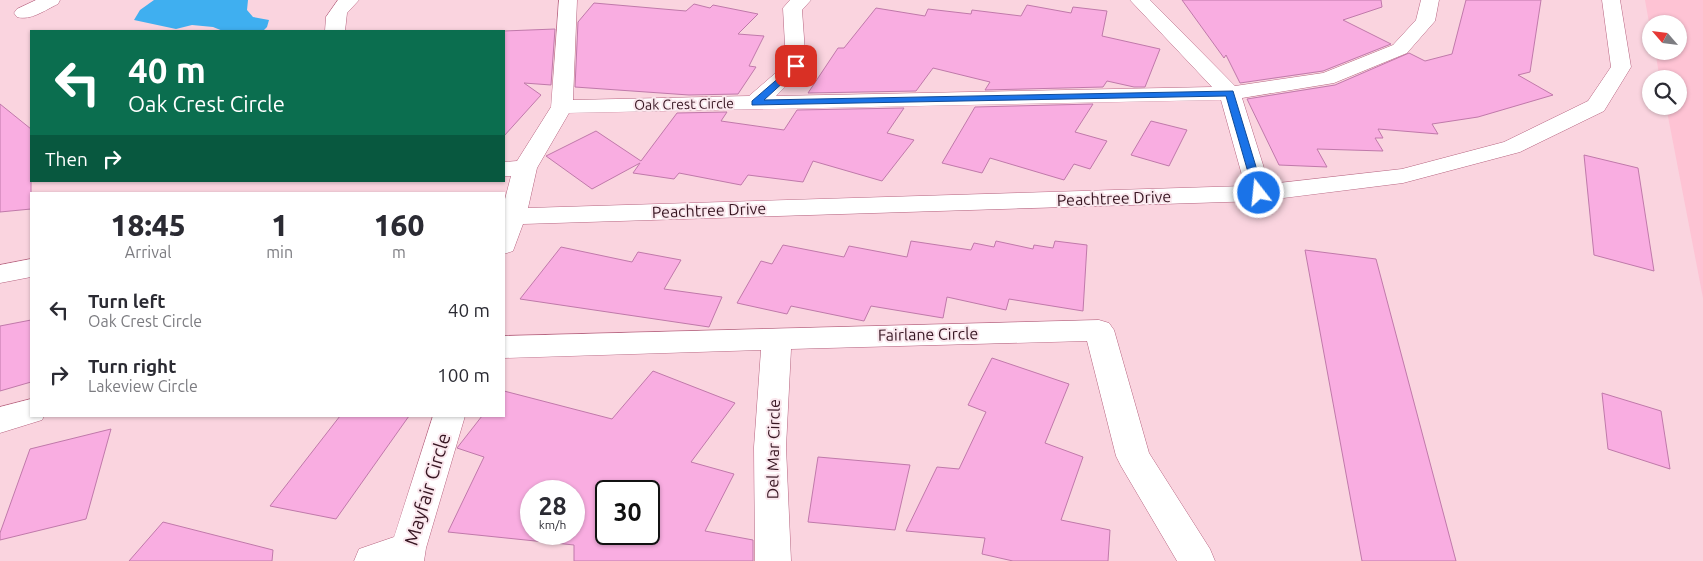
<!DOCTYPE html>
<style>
:root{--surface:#fff;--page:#f2f2f3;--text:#2b2b33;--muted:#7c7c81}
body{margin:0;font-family:Ubuntu,sans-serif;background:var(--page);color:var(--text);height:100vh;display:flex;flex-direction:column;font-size:19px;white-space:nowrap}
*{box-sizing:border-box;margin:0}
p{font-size:16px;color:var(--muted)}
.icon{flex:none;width:28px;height:28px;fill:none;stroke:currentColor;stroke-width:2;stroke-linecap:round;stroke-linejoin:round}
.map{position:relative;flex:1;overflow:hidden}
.drawer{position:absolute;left:30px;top:192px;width:475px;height:225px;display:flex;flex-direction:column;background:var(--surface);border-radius:0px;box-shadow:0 1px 4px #0004}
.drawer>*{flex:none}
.guide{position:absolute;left:30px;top:30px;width:475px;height:152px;border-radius:0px;box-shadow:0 1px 4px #0004;background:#0b6e4f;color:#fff;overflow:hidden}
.needle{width:32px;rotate:298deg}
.controls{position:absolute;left:1642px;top:15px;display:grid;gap:10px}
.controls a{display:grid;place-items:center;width:45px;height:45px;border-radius:50%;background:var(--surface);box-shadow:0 1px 4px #0004;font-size:25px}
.speed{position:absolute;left:520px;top:480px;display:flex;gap:10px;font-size:25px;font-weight:700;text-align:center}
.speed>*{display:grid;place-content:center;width:65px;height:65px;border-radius:50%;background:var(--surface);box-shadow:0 1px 4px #0004;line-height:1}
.speed small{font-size:12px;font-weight:400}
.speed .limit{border:2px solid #111;border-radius:8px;background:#fff;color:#111}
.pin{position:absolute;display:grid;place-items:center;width:42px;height:42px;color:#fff;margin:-21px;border-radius:10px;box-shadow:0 2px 8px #0006}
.me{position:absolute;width:55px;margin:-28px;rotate:344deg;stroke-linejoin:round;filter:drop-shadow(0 0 4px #0008)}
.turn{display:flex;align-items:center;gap:18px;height:105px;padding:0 15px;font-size:22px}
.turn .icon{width:65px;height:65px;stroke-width:2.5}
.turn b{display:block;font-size:35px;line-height:42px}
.then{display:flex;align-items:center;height:48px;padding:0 15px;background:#0003;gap:10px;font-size:19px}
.eta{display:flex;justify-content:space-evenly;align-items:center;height:85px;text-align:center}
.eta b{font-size:30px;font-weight:800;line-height:35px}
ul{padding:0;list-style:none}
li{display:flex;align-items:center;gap:15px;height:65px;padding:0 15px}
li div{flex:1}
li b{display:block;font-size:19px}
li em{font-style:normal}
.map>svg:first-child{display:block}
.built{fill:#fec3d4}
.water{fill:#3faff0}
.building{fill:#f9ade1;stroke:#c079aa;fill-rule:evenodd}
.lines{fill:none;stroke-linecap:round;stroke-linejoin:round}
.street-casing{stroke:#b66480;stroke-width:1}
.street{fill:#fff;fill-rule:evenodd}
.route{fill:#1a73e8;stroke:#114b97}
.labels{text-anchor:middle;stroke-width:4;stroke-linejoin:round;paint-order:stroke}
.far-street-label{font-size:14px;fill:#371622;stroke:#fae7ed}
.street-label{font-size:16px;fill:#371622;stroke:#fae7ed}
.near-street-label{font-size:19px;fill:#371622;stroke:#fae7ed}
</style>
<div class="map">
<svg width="1703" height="561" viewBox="0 0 1703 561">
<rect width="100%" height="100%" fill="#fad4df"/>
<path class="built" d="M1645,0H1703V298L1666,106H1679V79H1660L1655,51H1679V24H1651V33Z"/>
<path class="water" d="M154,0H248L247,10L253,17L269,20L267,27L263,31H223L213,27L192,25L176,29L134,20L140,10Z"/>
<path class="building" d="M1182,0H1381L1382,7L1343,20L1391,44L1323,71L1240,83L1226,55L1224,58Z
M1466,0H1541L1530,72L1518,75L1553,95L1478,117L1432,124L1438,134L1378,129L1383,138H1375L1383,151L1317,149L1327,167L1279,165L1247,99L1335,85L1409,53L1425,61L1452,54Z
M594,3L686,11L694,4L710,8L713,5L758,14L738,34L764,36L749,66L756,67L738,94L689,95L575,87L578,22Z
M1027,5L1071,13L1073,7L1107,11L1102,36L1160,49L1145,87H1134L1107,81L1103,87L985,90L990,82L933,68L916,91L808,93L838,48H844L876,8L925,16L928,9L971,14L972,10L1021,16Z
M555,29L551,85L524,83L541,95L504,136V31Z
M0,104L31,129V209L0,212Z
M1093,104L1075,132L1107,141L1090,169L1074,164L1064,180L990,158L982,173L942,163L975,107Z
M904,108L887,133L914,140L882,181L813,161L803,182L748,175L741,185L679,173L674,179L633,173L640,163L592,189L546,156L596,131L641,161L677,113L727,112L721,121L784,130L797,110Z
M1151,121L1187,130L1169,166L1131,155Z
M1584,155L1638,168L1654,271L1594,255Z
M911,241L971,250L974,243L994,247L996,241L1033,249L1034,245L1053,248L1055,241L1087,245L1083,311L1009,299L1006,310L947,297L943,318L871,306L864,321L791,306L787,314L737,303L761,261L772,264L783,245L844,257L849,246L907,257Z
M561,247L632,262L638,252L681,260L664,289L722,297L709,327L520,299Z
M1305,250L1376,259L1456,561H1362Z
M31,320V382L0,391V326Z
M992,358L1069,384L1045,443L1083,457L1061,520L1110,530L1108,561H1013L982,554L985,538L906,531L937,467L959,469L986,412L968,405Z
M653,371L735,403L691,462L734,474L705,531L753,540V561H574V545L448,532L484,457L457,448L482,416H504V391L612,419ZM531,491H574V534H531ZM606,491H649V534H606Z
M1602,393L1661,411L1670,469L1608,449Z
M340,416H409L336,519L270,506Z
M111,429L86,519L0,540V533L30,449Z
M818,457L910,465L895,530L808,522Z
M163,522L273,550L272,561H129Z"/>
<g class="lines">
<defs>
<path id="street" d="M36,0H60L58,4C45,10 31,21 17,17L14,13L17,9Z
M338,0H359L347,13L345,31H325L326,17Z
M559,0H577L573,100L749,96L786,64L783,8L790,0H811L802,10L806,66L776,96L1212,87L1130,0H1150L1235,86L1323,73L1393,45L1416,20L1421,0H1439L1435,21L1407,53L1334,83L1242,98L1269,184L1402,169L1504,142L1588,101L1611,67L1602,0H1620L1631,67L1604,111L1520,152L1403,183L1259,201L523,224L513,251L504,254V203L511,176H504V162L517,161L551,107ZM1221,100L1245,186L528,208L537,168L569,113Z
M31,259V277L0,283V265Z
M1099,320L1109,323L1114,330L1149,453L1210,549L1215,561H1177L1121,466L1116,456L1087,341L791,349L786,447L791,561H755L754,447L761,350L504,358V336Z
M31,399V416H44L42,420L0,433V407Z
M433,416H465L426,548L424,561H354L359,549L394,537Z"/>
</defs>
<use href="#street" class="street-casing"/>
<use href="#street" class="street"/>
</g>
<path class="route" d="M796,63L799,64V68L764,100L1233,91L1264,193L1259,196L1254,193L1226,96L752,105V101Z"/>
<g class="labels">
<g class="far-street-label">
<text transform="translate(684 104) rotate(-1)" y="5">Oak Crest Circle</text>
</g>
<g class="street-label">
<text transform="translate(1114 198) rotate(-2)" y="6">Peachtree Drive</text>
<text transform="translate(709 210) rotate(-2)" y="6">Peachtree Drive</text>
<text transform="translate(928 334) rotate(-1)" y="6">Fairlane Circle</text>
<text transform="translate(773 449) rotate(-89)" y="6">Del Mar Circle</text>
</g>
<g class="near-street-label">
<text transform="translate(427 489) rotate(-73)" y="7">Mayfair Circle</text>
</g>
</g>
</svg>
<div class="controls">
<a><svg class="needle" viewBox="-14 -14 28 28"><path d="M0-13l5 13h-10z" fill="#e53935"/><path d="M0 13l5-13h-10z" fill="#7c7c81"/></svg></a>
<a><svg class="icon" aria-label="search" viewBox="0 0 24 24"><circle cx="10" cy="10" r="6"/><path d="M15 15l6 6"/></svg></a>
</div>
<div class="speed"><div>28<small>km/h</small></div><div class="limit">30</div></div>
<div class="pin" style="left:796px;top:66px;background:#d93025"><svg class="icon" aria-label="arrive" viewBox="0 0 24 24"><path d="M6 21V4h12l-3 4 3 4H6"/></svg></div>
<svg class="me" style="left:1259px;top:193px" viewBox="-20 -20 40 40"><circle r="17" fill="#1a73e8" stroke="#fff" stroke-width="3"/><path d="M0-11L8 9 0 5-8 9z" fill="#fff"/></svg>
<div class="guide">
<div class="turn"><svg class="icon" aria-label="left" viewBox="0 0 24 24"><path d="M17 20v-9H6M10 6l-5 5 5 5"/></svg><div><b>40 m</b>Oak Crest Circle</div></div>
<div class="then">Then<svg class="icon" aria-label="right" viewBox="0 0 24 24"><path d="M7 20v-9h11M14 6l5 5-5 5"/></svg></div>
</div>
<section class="drawer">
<div class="eta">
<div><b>18:45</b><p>Arrival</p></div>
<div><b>1</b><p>min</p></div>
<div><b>160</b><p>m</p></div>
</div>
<ul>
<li><svg class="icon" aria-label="left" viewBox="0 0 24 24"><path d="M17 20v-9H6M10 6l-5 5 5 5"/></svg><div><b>Turn left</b><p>Oak Crest Circle</p></div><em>40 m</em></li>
<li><svg class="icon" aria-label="right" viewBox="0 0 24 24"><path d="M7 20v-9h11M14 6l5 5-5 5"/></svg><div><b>Turn right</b><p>Lakeview Circle</p></div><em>100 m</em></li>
</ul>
</section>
</div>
